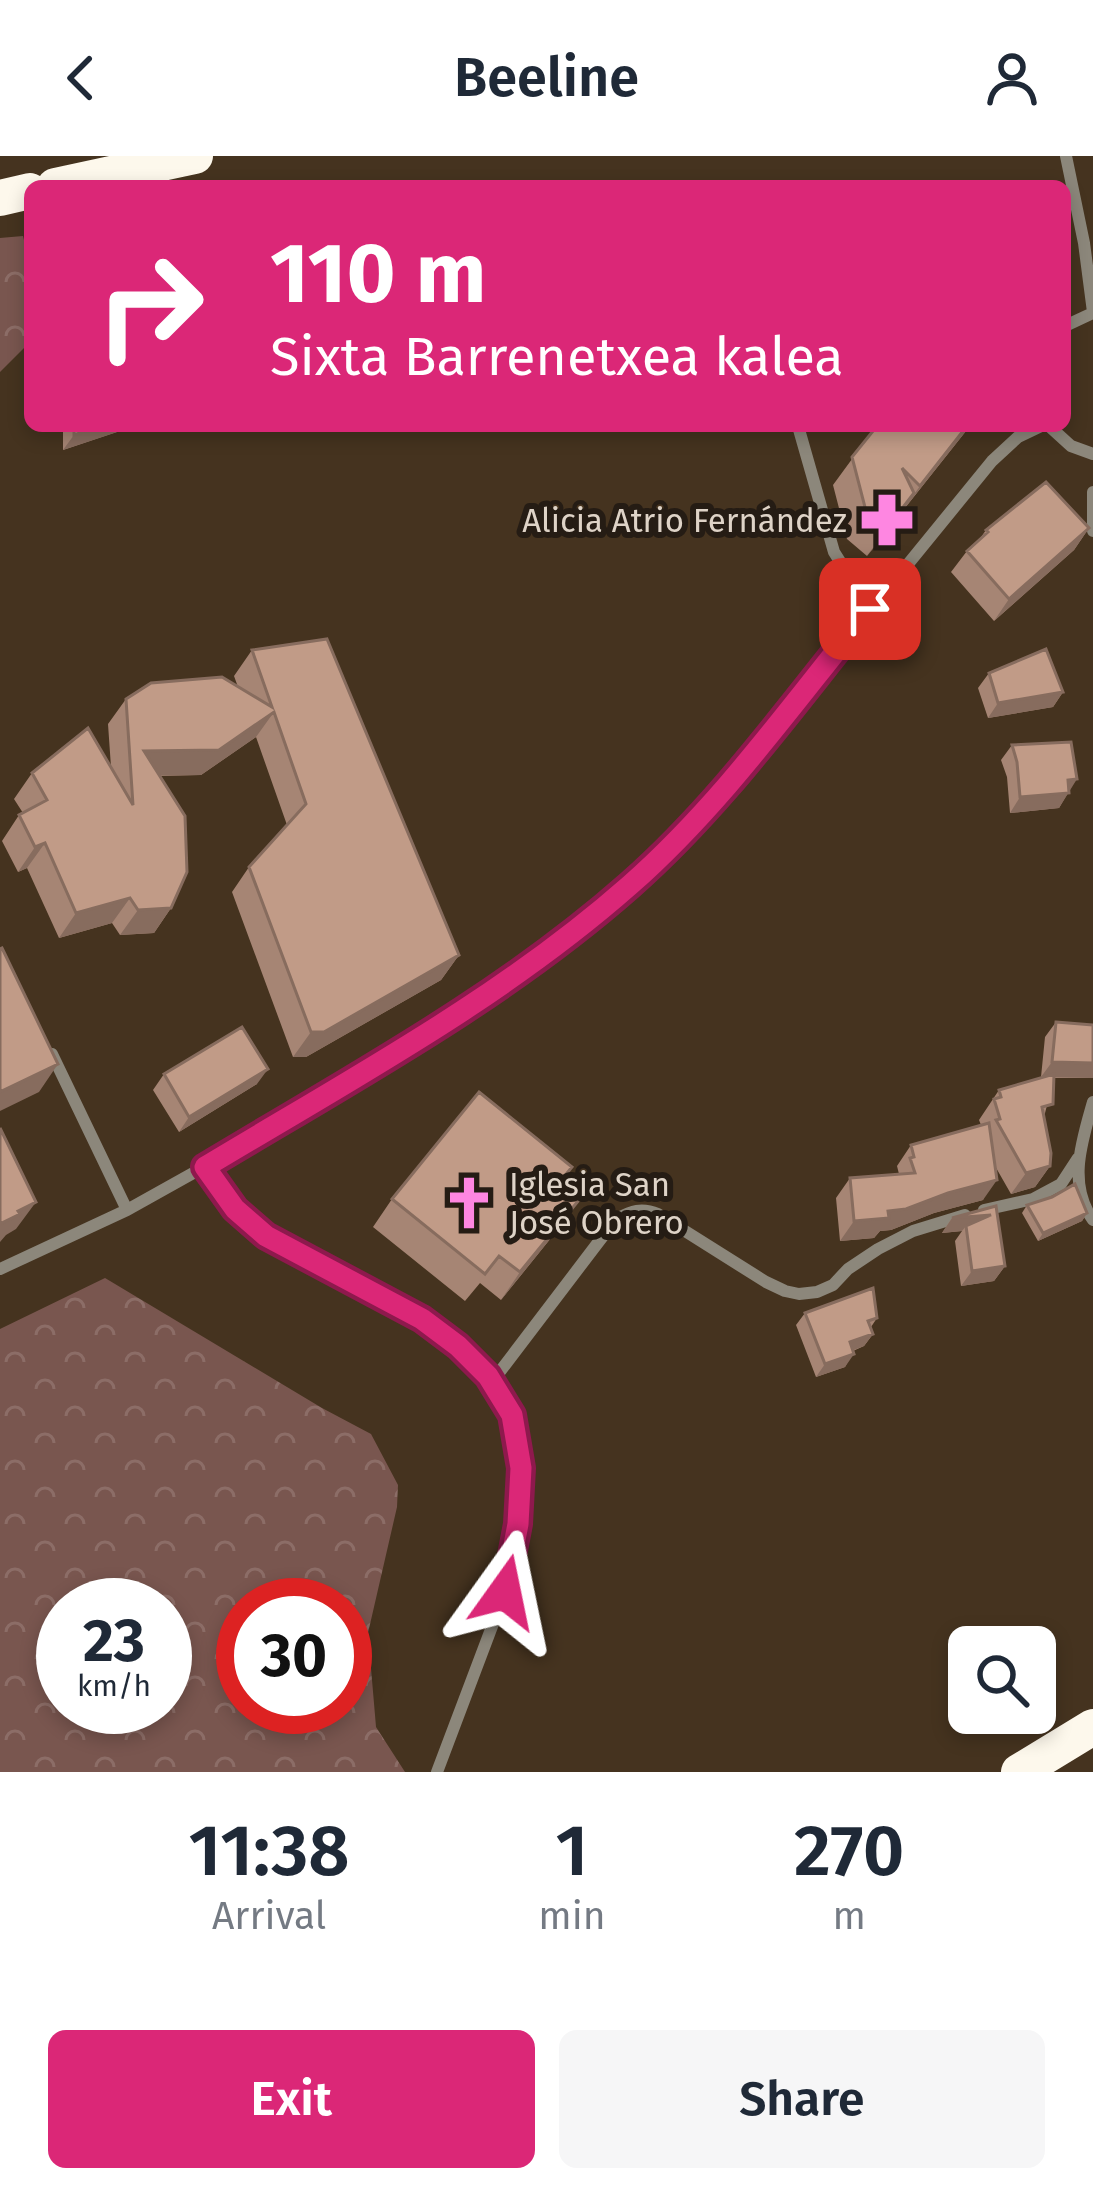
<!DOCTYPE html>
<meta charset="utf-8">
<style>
:root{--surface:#fff;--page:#f6f6f7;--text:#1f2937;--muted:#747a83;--accent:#db2777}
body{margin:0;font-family:"Fira Sans",sans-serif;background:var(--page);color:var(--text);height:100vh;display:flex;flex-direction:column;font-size:45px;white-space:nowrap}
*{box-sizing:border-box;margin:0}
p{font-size:39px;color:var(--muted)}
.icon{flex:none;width:66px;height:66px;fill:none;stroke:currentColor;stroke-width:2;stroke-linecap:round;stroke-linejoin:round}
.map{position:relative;height:1616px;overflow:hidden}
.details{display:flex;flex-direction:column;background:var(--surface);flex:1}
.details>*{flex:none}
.guide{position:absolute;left:24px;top:24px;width:1047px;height:252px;border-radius:18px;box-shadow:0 6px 18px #0003;background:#db2777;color:#fff;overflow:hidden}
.tools{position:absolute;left:948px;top:1470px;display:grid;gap:24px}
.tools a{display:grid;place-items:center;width:108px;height:108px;border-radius:18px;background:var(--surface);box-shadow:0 6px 18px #0003;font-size:60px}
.speed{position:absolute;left:36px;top:1422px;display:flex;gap:24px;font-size:60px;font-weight:700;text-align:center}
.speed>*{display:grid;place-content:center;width:156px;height:156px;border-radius:50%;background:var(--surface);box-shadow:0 6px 18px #0003;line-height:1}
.speed small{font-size:30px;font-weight:400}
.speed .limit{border:18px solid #d22;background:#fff;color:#111}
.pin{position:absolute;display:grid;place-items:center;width:102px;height:102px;color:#fff;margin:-51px;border-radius:24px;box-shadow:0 6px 18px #0006}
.me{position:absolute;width:132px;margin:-66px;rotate:12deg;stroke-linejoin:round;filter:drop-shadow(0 0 9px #0008)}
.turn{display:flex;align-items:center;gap:42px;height:252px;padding:0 48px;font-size:54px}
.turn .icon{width:156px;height:156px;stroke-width:2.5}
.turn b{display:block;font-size:84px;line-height:102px}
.eta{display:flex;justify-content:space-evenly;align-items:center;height:204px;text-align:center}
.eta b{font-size:72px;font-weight:600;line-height:84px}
.button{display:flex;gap:24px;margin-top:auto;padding:24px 48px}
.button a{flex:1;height:138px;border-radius:18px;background:var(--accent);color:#fff;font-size:48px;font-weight:600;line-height:138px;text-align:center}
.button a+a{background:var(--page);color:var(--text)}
header{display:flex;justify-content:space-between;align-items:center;height:156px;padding:0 48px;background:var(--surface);font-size:54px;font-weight:600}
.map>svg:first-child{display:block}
.forest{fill:url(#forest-crowns);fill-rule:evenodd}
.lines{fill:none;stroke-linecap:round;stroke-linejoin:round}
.street{stroke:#8c877b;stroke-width:12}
.highway{stroke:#fdf8ec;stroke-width:36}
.wall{fill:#a68574}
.shaded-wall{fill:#876c5e}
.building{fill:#c19b87;stroke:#876c5e;stroke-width:3}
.route-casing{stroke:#8e194d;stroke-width:30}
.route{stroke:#db2777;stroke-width:21}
.labels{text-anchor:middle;stroke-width:12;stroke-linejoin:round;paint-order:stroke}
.poi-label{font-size:33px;fill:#ded3c7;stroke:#251c14;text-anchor:end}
</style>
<header><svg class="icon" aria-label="back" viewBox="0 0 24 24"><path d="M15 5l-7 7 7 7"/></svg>Beeline<svg class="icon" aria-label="person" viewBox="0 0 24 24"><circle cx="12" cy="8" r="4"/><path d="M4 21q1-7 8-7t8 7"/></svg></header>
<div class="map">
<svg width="1093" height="1616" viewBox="0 0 1093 1616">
<defs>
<pattern id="forest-crowns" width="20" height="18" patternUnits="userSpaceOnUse" patternTransform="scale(3)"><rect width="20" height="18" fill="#79564f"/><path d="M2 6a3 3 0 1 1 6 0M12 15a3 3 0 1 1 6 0" fill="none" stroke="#8c6d67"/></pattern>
</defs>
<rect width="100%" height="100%" fill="#45331f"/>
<path class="forest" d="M23,80L30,109V186L0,216V82Z
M105,1122L322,1252L371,1278L398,1329L397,1351L368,1477L376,1571L405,1616H0V1173ZM63,1449H165V1551H63ZM243,1449H345V1551H243Z"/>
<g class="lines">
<path class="street" d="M1066,0L1084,87L1093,156
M1065,170L1093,157
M798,270L834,396L870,453
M1049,270L1071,290L1093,298
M1093,336V375
M52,898L127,1054
M1093,946C1082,985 1067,1028 1093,1064
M204,1011L235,1053L265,1080L422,1163L458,1190L488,1220L512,1260L521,1312L518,1368L505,1436L437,1616
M984,1054L1033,1043L1061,1028L1078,1002
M0,1113L127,1054L204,1011L422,881L557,790L633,726L710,651L992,305L1018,281L1041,270
M492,1226L616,1063C632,1055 641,1051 658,1058L766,1126L785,1135L799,1138L817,1136L833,1129L848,1113L878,1093L913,1075L965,1059"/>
<path class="highway" d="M55,30L195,0
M0,42L30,35
M1019,1616L1093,1571"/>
</g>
<path class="wall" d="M63,270H135L63,294Z
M870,270H970L867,400L847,383L833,329L874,273Z
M1089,372L1074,394L994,465L951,416L967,395L979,384L986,374Z
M252,494L459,799L441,824L306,901H293L232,736L249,711L287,669L256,581L201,619L160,620L171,752L154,777L120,779L112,767L59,782L27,712L18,716L2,685L19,659L23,657L14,643L32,617L111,611L108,568L126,543L238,531L234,520Z
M989,517L1063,536L1053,551L988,562L978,532Z
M1012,589L1069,635L1059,652L1010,657L1007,621L1001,604Z
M1056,866L1093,922H1054L1044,961L1050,1010L1035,1031L1011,1038L995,1010L983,1044L934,1057L891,1074L880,1075L874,1082L840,1085L836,1042L850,1022L899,1018L897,1010L911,989L981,969L979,964L999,934L1041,921L1045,881Z
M164,918L257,928L179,976L153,934Z
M572,1011L559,1029V1072L501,1144L480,1127L465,1145L373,1071L392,1043Z
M1027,1049L1087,1057L1082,1065L1038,1085L1022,1057Z
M996,1050L1005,1110L994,1125L961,1130L955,1085L962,1075L942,1077L952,1062Z
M805,1157L877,1162L871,1171L873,1178L864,1190L853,1195L845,1211L816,1221L796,1169Z"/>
<path class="shaded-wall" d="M100,270H135L63,294L74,279Z
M967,270H970L900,358L920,330Z
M914,337L895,365L867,400L887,372Z
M1089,372L1074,394L994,465L1009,443Z
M1063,536L1053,551L988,562L998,547Z
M274,556L256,581L201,619L131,620L144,595Z
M1077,623L1059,652L1010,657L1020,641L1068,624Z
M45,687L27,712L18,716L35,691Z
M130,742L112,767L59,782L76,757Z
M171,752L154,777L120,779L138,754Z
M459,799L441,824L306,901H293L311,876Z
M1052,906L1093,907V922L1041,921Z
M58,908L39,936L0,955V936Z
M268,913L257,928L179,976L189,961Z
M1050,1010L1035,1031L1011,1038L1026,1017Z
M997,1024L983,1044L934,1057L891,1074L880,1075L874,1082L840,1085L854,1065Z
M579,1044L559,1072L501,1144L520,1116Z
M36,1046L16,1073L6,1079L0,1086V1068L18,1055Z
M1087,1057L1082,1065L1038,1085L1043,1077Z
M991,1059L966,1070L962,1075L942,1077L952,1062Z
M1005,1110L994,1125L961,1130L972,1115Z
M873,1178L864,1190L841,1199L850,1186Z
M854,1198L845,1211L816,1221L825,1208Z"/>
<path class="building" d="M74,270H100L74,279Z
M877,270H967L920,330L902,312L914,337L887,372L866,355L852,301Z
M1046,326L1089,372L1009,443L967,395L988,376L986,374Z
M327,483L459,799L324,876H311L249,711L306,648L274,556L219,594L144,595L185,660L187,716L171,752L138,754L130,742L76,757L45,687L35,691L19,659L47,644L32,617L88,572L133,649L126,543L151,527L222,521L272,551L252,494Z
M1046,493L1063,536L998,547L989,517Z
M1071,586L1077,623L1068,624L1069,637L1020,641L1017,606L1012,589Z
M2,792L58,908L0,936V793Z
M1056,866L1093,869V907L1052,906Z
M242,871L268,913L189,961L164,918Z
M1054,918L1053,948L1042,951L1051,997L1050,1010L1026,1017L996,964L1000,963L994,943L1001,941L999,934Z
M479,936L572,1011L558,1028L579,1044L520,1116L499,1100L485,1118L392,1043Z
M989,967L997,1024L948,1037L906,1053L888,1055L889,1062L854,1065L850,1022L915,1017L910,1002L914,1001L911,989Z
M0,972L36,1046L18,1055L20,1058L0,1068Z
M1075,1028L1087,1057L1043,1077L1027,1049L1052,1041Z
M996,1050L1005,1110L972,1115L966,1070L991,1059L952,1062Z
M873,1132L877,1162L868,1165L873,1178L850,1186L854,1198L825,1208L805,1157Z"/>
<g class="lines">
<defs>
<path id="route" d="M505,1436L518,1368L521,1312L512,1259L488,1220L458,1190L422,1163L266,1080L235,1053L205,1011C351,923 502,842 630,729C722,648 793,547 870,453"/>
</defs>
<use href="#route" class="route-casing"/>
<use href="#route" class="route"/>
</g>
<defs>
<symbol id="pharmacy-bare" viewBox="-9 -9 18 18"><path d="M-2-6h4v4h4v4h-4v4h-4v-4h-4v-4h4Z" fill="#fe86e1" stroke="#251c14" stroke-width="2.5" paint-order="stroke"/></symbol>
<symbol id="church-bare" viewBox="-9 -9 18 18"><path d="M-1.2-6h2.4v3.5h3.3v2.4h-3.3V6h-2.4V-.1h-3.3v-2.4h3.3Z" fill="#fe86e1" stroke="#251c14" stroke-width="2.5" paint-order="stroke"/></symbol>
</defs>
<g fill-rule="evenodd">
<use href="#pharmacy-bare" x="849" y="326" width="76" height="76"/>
<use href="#church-bare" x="431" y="1009" width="76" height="76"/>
</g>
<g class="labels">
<g class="poi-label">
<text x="847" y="376">Alicia Atrio Fernández</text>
<text x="509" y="1040" text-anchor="start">Iglesia San<tspan x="509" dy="38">José Obrero</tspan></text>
</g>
</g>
</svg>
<div class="tools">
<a><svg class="icon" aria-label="search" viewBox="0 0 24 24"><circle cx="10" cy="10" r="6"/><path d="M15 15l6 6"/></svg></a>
</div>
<div class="speed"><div>23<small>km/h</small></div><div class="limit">30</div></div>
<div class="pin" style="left:870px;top:453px;background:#d93025"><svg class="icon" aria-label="arrive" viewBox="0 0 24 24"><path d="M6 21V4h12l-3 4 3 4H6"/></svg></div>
<svg class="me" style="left:505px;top:1436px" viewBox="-20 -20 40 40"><path d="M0-17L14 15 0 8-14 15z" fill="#db2777" stroke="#fff" stroke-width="4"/></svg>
<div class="guide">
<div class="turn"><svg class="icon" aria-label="right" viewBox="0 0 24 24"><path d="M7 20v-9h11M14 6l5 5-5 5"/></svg><div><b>110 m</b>Sixta Barrenetxea kalea</div></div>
</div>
</div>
<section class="details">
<div class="eta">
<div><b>11:38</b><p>Arrival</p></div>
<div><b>1</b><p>min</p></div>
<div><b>270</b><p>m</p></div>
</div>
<div class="button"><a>Exit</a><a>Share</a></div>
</section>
